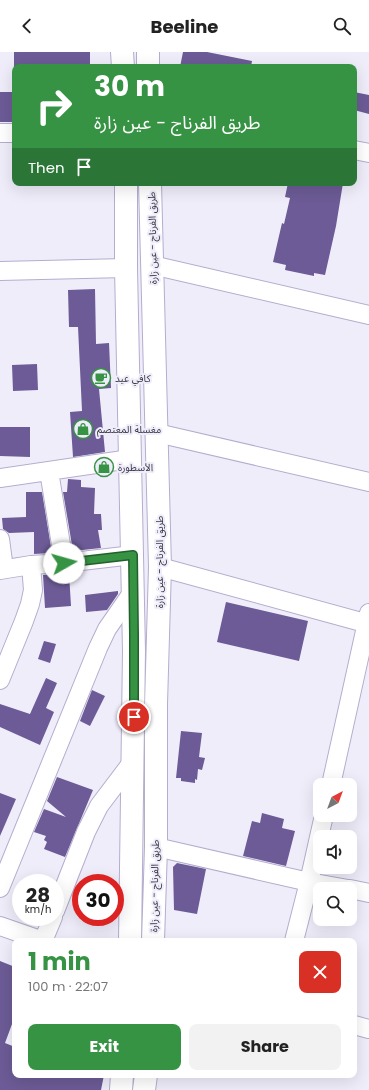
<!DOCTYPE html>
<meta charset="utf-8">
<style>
:root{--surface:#fff;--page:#f2f2f2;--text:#222;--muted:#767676;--accent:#369344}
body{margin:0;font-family:Poppins,"Noto Sans Arabic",sans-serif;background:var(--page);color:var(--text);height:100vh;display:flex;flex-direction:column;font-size:15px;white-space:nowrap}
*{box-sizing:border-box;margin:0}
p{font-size:13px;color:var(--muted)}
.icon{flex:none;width:22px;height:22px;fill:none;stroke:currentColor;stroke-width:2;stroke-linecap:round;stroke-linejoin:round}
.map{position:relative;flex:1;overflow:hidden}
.panel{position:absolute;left:12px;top:886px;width:345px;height:140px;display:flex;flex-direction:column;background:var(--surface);border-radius:8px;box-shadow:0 4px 16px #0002}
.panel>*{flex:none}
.guide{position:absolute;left:12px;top:12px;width:345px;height:122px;border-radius:8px;box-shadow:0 4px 16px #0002;background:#369344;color:#fff;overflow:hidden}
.needle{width:26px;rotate:41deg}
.buttons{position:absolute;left:313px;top:726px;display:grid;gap:8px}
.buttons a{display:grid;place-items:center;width:44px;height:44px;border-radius:8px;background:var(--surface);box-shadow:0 4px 16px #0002;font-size:20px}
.speed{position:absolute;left:12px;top:822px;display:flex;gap:8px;font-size:20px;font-weight:700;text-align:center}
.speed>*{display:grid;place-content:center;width:52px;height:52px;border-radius:50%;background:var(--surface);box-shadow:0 4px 16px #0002;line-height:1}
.speed small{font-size:10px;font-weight:400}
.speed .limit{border:6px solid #d22;background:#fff;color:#111}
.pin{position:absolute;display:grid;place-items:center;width:34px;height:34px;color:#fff;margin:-17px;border:2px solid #fff;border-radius:50%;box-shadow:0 1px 4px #0007}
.me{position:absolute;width:44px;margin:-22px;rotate:83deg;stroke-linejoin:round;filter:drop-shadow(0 0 3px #0008)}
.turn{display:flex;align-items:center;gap:14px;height:84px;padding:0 16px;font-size:18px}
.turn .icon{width:52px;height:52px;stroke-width:2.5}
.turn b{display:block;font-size:28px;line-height:34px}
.then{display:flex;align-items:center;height:38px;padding:0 16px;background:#0003;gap:8px;font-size:15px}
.round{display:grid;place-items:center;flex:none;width:42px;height:42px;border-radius:8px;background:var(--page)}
.summary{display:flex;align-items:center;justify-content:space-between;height:68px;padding:0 16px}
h1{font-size:24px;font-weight:700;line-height:30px;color:var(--accent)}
.button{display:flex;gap:8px;margin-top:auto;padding:8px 16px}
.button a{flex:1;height:46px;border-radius:8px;background:var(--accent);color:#fff;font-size:16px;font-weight:700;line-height:46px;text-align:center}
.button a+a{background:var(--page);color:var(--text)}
header{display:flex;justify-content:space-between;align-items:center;height:52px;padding:0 16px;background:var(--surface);font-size:18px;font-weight:700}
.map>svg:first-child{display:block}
.building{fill:#6c5b96}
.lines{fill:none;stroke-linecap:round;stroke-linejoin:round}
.minor-casing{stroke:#b5adce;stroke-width:20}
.primary-casing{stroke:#b5adce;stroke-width:24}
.minor{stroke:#fff;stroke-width:18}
.primary{stroke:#fff;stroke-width:22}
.route-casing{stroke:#23602c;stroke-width:10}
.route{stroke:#369344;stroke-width:7}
.labels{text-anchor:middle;stroke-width:4;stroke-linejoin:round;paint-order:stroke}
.street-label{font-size:10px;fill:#3a3644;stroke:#f0edfb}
.poi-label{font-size:10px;fill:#3a3644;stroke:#f0edfb;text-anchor:start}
</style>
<header><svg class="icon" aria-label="back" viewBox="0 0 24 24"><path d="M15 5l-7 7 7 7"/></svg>Beeline<svg class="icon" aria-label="search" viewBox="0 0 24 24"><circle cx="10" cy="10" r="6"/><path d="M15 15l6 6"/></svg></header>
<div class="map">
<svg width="369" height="1038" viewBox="0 0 369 1038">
<rect width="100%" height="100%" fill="#f0edfb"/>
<path class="building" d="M14,0H90V13L63,14V15H14Z
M183,0H207L252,9L251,15H180Z
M0,40H15V70H0Z
M354,40L369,43V62L354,58Z
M288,131H343L336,174L325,223L314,221V224L285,218L286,213L273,210L282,171L284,172L290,146L285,145Z
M95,237L96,292L109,291L111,336L99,337L105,400L73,405L70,360L82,359L78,275H69L68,238Z
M37,312L38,338L13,339L12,313Z
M0,375H30V405L0,404Z
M68,427L81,428V435L95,436L94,462H101L102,478H98L101,496L73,499L63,440H67Z
M26,440H42L52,501L34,502V480L9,481L3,477L2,466L26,465Z
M69,521L71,554L45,556L43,523Z
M118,539V542L107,558L86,560L85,543Z
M226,550L308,569L299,609L217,590Z
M44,589L56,592L50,611L38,607Z
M46,626L57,631L46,656L54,660L40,693L0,675V652L30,662Z
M92,638L105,644L90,674L80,669Z
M181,679L202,681L199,705L205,706L202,718L198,717L197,728L195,727V731L181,729V726H176Z
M57,725L93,738L65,805L44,797L47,790L44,788L46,784L34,780L44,757L66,765L47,749Z
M0,741L16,747L0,784Z
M262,761L284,767L282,776L295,779L286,814L243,804L252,769L260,771Z
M177,811L206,817L197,862L174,858L173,815Z
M0,909L15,915V964L5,991L15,995V1023H104L101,1038H0Z"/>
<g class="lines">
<defs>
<path id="minor" d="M0,81H15
M354,98L369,101
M152,213L369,263
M0,219L126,216
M157,381L369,430
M49,419L64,511
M0,426L130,407
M0,487L4,517
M31,513L64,511L133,503
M160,515L369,572
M0,518L31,513L33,538L30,552L24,569L0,628
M331,733L369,561
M156,795L309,830L348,837
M0,836L98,596L107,577L134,538
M350,837L369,841
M55,859L86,780L99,754L133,709
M0,874L43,889
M43,889L53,865
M294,889L309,830L324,763
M354,973L369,977"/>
<path id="primary" d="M122,0L123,15
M148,0V15
M126,131V216L134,599L130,889
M150,131L160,515L156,652V795L153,889
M121,1038L122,1023
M144,1038L146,1023"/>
</defs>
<use href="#minor" class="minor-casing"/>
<use href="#primary" class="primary-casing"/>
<use href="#minor" class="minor"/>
<use href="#primary" class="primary"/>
</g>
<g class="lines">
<defs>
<path id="route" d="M64,511L133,503L134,584V665"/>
</defs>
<use href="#route" class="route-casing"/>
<use href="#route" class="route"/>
</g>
<defs>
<symbol id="cafe-ring" viewBox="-11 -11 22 22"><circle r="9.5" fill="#f0edfb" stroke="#369344" stroke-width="1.5"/><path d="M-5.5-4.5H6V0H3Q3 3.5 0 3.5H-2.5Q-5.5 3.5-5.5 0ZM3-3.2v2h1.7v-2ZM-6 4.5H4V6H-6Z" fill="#369344"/></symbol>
<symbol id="shop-ring" viewBox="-11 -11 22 22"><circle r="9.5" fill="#f0edfb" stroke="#369344" stroke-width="1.5"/><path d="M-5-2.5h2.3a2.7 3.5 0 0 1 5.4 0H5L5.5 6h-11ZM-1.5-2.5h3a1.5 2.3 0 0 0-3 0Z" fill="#369344"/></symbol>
</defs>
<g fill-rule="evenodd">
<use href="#cafe-ring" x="90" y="315" width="22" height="22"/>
<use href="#shop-ring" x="72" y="366" width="22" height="22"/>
<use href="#shop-ring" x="93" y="404" width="22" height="22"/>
</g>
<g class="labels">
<g class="street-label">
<text transform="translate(152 186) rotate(-91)" y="4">طريق الفرناج - عين زارة</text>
<text transform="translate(159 510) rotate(-90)" y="4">طريق الفرناج - عين زارة</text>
<text transform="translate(154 834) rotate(-89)" y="4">طريق الفرناج - عين زارة</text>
</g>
<g class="poi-label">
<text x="115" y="330">كافي عيد</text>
<text x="97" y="381">مغسلة المعتصم</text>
<text x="118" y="419">الأسطورة</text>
</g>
</g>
</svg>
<div class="buttons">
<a><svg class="needle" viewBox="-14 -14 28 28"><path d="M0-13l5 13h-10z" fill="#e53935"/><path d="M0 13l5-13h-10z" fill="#767676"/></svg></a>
<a><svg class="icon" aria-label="sound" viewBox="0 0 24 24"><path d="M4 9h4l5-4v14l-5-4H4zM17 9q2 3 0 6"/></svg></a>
<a><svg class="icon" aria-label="search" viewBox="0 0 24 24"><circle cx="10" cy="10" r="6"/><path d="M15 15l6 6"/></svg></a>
</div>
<div class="speed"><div>28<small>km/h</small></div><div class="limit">30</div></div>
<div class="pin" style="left:134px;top:665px;background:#d93025"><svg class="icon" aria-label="arrive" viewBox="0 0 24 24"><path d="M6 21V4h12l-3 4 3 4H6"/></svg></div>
<svg class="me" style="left:64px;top:511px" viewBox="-20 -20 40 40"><circle r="19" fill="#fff"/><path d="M0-13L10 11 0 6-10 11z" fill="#369344"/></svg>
<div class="guide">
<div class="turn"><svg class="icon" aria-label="right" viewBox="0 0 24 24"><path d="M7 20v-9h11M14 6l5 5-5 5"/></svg><div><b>30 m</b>طريق الفرناج - عين زارة</div></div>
<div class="then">Then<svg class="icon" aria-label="arrive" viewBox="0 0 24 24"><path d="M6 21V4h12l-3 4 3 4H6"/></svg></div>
</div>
<section class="panel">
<div class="summary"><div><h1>1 min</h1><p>100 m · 22:07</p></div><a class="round" style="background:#d93025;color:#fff"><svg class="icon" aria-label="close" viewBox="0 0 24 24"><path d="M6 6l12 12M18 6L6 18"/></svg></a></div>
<div class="button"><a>Exit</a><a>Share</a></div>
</section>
</div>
